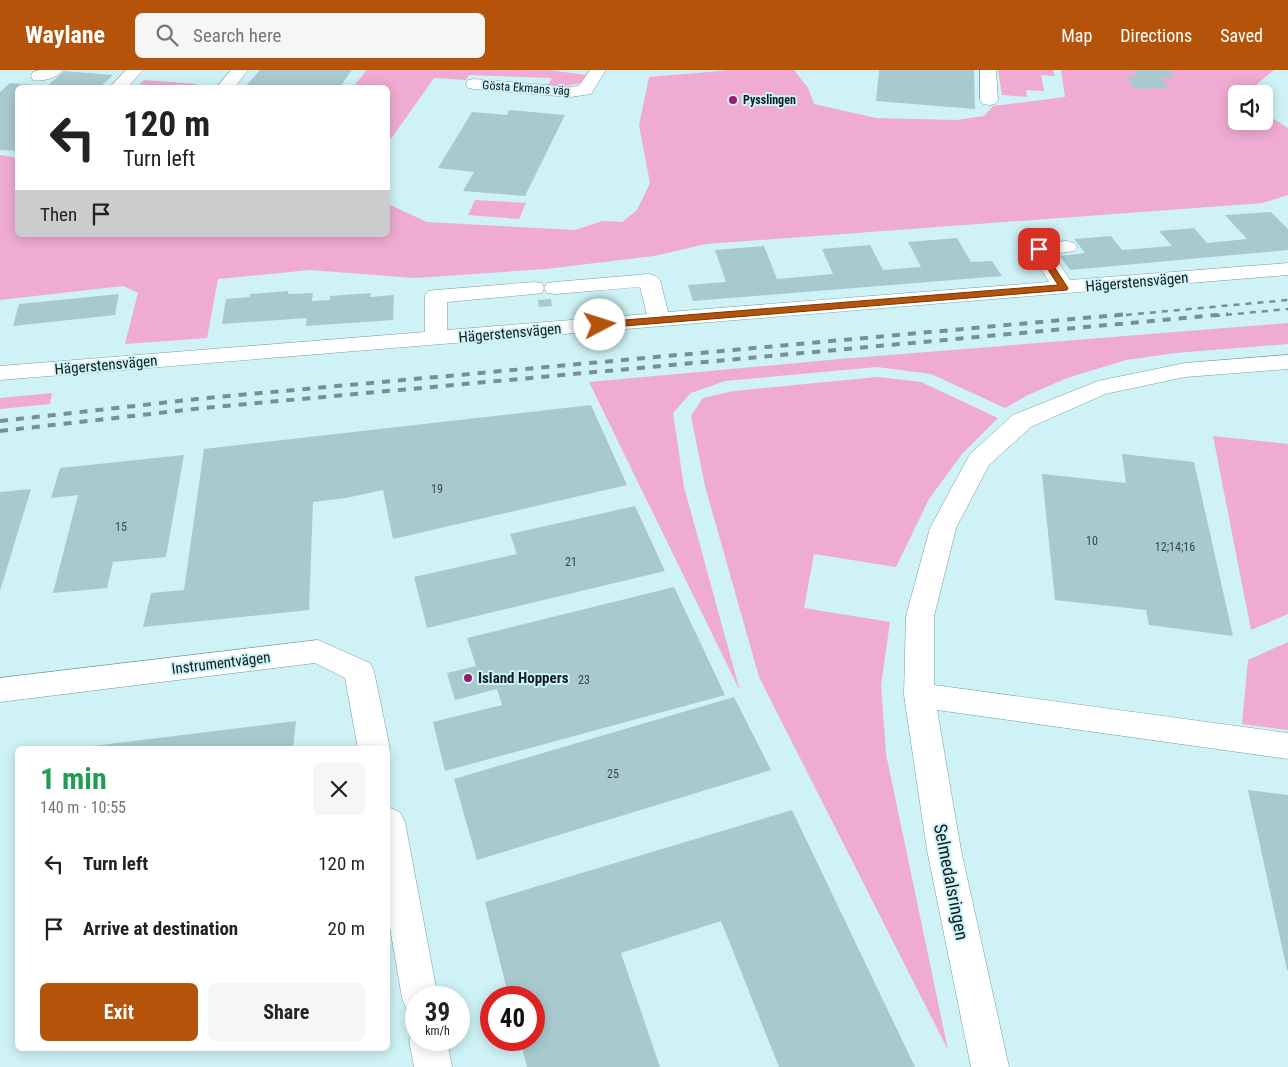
<!DOCTYPE html>
<meta charset="utf-8">
<style>
:root{--surface:#fff;--page:#f6f6f6;--text:#222;--muted:#767676;--accent:#b45309}
body{margin:0;font-family:"Roboto Condensed",sans-serif;background:var(--page);color:var(--text);height:100vh;display:flex;flex-direction:column;font-size:19px;white-space:nowrap}
*{box-sizing:border-box;margin:0}
p{font-size:16px;color:var(--muted)}
.icon{flex:none;width:28px;height:28px;fill:none;stroke:currentColor;stroke-width:2;stroke-linecap:round;stroke-linejoin:round}
.map{position:relative;flex:1;overflow:hidden}
.details{position:absolute;left:15px;top:676px;width:375px;height:305px;display:flex;flex-direction:column;background:var(--surface);border-radius:8px;box-shadow:0 2px 12px #0003}
.details>*{flex:none}
.guide{position:absolute;left:15px;top:15px;width:375px;height:152px;border-radius:8px;box-shadow:0 2px 12px #0003;background:#fff;color:var(--text);overflow:hidden}
.tools{position:absolute;left:1228px;top:15px;display:grid;gap:10px}
.tools a{display:grid;place-items:center;width:45px;height:45px;border-radius:8px;background:var(--surface);box-shadow:0 2px 12px #0003;font-size:25px}
.speed{position:absolute;left:405px;top:916px;display:flex;gap:10px;font-size:25px;font-weight:700;text-align:center}
.speed>*{display:grid;place-content:center;width:65px;height:65px;border-radius:50%;background:var(--surface);box-shadow:0 2px 12px #0003;line-height:1}
.speed small{font-size:12px;font-weight:400}
.speed .limit{border:8px solid #d22;background:#fff;color:#111}
.pin{position:absolute;display:grid;place-items:center;width:42px;height:42px;color:#fff;margin:-21px;border-radius:10px;box-shadow:0 2px 8px #0006}
.me{position:absolute;width:55px;margin:-28px;rotate:85deg;stroke-linejoin:round;filter:drop-shadow(0 0 4px #0008)}
.turn{display:flex;align-items:center;gap:18px;height:105px;padding:0 25px;font-size:22px}
.turn .icon{width:65px;height:65px;stroke-width:2.5}
.turn b{display:block;font-size:35px;line-height:42px}
.then{display:flex;align-items:center;height:48px;padding:0 25px;background:#0003;gap:10px;font-size:19px}
.round{display:grid;place-items:center;flex:none;width:52px;height:52px;border-radius:8px;background:var(--page)}
.overview{display:flex;align-items:center;justify-content:space-between;height:85px;padding:0 25px}
h1{font-size:30px;font-weight:700;line-height:38px;color:#1e9e55}
.cta{display:flex;gap:10px;margin-top:auto;padding:10px 25px}
.cta a{flex:1;height:58px;border-radius:8px;background:var(--accent);color:#fff;font-size:20px;font-weight:700;line-height:58px;text-align:center}
.cta a+a{background:var(--page);color:var(--text)}
ul{padding:0;list-style:none}
li{display:flex;align-items:center;gap:15px;height:65px;padding:0 25px}
li div{flex:1}
li b{display:block;font-size:19px}
li em{font-style:normal}
header{display:flex;align-items:center;gap:30px;box-sizing:border-box;height:70px;padding:0 25px;background:var(--accent);color:#fff}
header strong{font-size:24px}
nav{display:flex;gap:28px;margin-inline-start:auto;font-size:18px}
.search{width:350px;height:45px;background:var(--page);display:flex;align-items:center;gap:12px;box-sizing:border-box;padding:0 18px;border-radius:8px;color:var(--muted);font-size:19px}
.map>svg:first-child{display:block}
.green{fill:#efabd1}
.building{fill:#a8cace}
.lines{fill:none;stroke-linecap:round;stroke-linejoin:round}
.minor-casing{stroke:#7a9c9f;stroke-width:1}
.minor{fill:#fff;fill-rule:evenodd}
.rail-far1{stroke:#779093;stroke-width:2.5;stroke-dasharray:6 6;stroke-linecap:butt}
.rail{stroke:#779093;stroke-width:4;stroke-dasharray:8 8;stroke-linecap:butt}
.route{fill:#b45309;stroke:#753606}
.poi-dot{fill:#991a71;stroke:#cef2f5;stroke-width:2}
.labels{text-anchor:middle;stroke-width:4;stroke-linejoin:round;paint-order:stroke}
.far-street-label{font-size:12px;fill:#101d1f;stroke:#cef2f5}
.far-poi-label{font-size:12px;font-weight:bold;fill:#101d1f;stroke:#cef2f5;text-anchor:start}
.number-label{font-size:12px;fill:#36484b}
.street-label{font-size:15px;fill:#101d1f;stroke:#cef2f5}
.poi-label{font-size:15px;font-weight:bold;fill:#101d1f;stroke:#cef2f5;text-anchor:start}
.near-street-label{font-size:18px;fill:#101d1f;stroke:#cef2f5}
</style>
<header>
<strong>Waylane</strong>
<div class="search"><svg class="icon" aria-label="search" viewBox="0 0 24 24"><circle cx="10" cy="10" r="6"/><path d="M15 15l6 6"/></svg>Search here</div>
<nav><a>Map</a><a>Directions</a><a>Saved</a></nav>
</header>
<div class="map">
<svg width="1288" height="997" viewBox="0 0 1288 997">
<rect width="100%" height="100%" fill="#cef2f5"/>
<path class="green" d="M367,0H548L587,5L582,13L565,16L548,15L552,8L469,5L466,10L434,8L388,73V18H352Z
M731,0H794L808,18L814,34L876,48L956,50L984,46L993,36L1065,27L1061,0H1274L1258,13L1254,24H1236V51H1264V43L1288,58V125L1263,133L706,174L654,186L546,199L415,208L310,200L218,209L207,268L125,274L138,223L123,216L0,230V85L17,88L18,165H388V134L427,152L575,160L602,151L622,152L637,140L650,113L639,55L649,7Z
M998,0H1053L1055,6L1041,5L1044,21L1026,20L1027,27L1002,25Z
M144,10L197,14L193,17H137Z
M475,130L526,133L519,149L468,145Z
M1288,253V274L1175,283L1126,290L1067,308L1028,325L1005,338L931,304L877,297L725,311L691,323L673,343L684,417L740,621L589,312L840,289Z
M878,307L921,312L998,348L962,384L929,429L896,497L814,484L804,538L890,552L881,615L886,684L948,980L759,607L705,416L691,346L703,328L734,321Z
M52,323L50,334L0,339V328Z
M1213,366L1288,374V544L1251,560Z
M1288,572V660L1242,654L1248,590Z"/>
<path class="building" d="M260,0H352L339,18H244Z
M879,0H974L975,39L876,31Z
M1132,0H1169L1175,7L1161,8L1169,18L1135,19L1126,7H1138Z
M64,1L113,5L99,18H45Z
M10,13L43,16L18,18V81L0,80V22Z
M509,40L565,45L525,126L463,121L474,102L438,98L472,42L507,45Z
M1271,142L1288,159V180L1070,200L1060,186L1085,183L1074,169L1111,166L1122,180L1172,176L1159,161L1194,158L1207,173L1247,169L1225,145Z
M957,168L971,192L992,191L1002,206L693,231L688,215L726,212L715,180L764,176L777,209L833,204L822,179L870,175L883,200L921,197L908,172Z
M288,221V224L313,223L312,231L330,230V226L371,223L370,227L394,225L393,250L306,256L307,248L222,254L226,229L250,227V224Z
M119,224L115,245L13,256L19,234Z
M551,229L552,236L539,237L538,230Z
M591,335L627,415L393,469L383,420L346,428L313,432L309,540L143,557L151,523L184,520L204,379Z
M1122,384L1194,392L1233,566L1149,555L1146,540L1055,530L1042,404L1126,413Z
M184,385L166,487L113,492L107,518L53,523L78,425L51,428L60,398Z
M31,419L0,521V422Z
M635,436L665,501L427,558L414,507L517,484L510,464Z
M674,517L725,625L445,701L433,652L502,635L497,619L455,630L447,603L476,596L467,568Z
M734,627L771,700L477,790L454,709Z
M296,651L293,679H77V678Z
M1248,720L1288,725V900H1287Z
M792,740L915,997H779L721,851L621,883L660,997H527L520,970H534V928H509L485,832Z"/>
<g class="lines">
<defs>
<path id="minor" d="M40,0H63C57,8 42,12 33,10L31,6L33,2Z
M126,0H143L127,18H109Z
M231,0H248L234,18H216Z
M590,0H606L591,24L570,27L474,19L468,18L466,14L468,10L474,9L570,17L579,16Z
M980,0H996L998,30L995,34L989,35L983,34L980,30Z
M1067,171L1074,173L1077,177L1074,181L1053,184L1070,210L1288,193V205L0,310V296L425,262V226L428,221L436,220L534,212L542,213L544,218L547,213L555,212L649,204L656,206L660,210L668,242L1049,212L1029,179L1032,175ZM640,217L647,244L447,260V232L534,224L542,223L544,218L547,223L555,224Z
M1288,285V299L1185,307L1105,324L1031,357L989,395L956,458L934,546V615L1288,663V689L937,640L961,780L1009,997H971L927,780L904,625L906,546L930,458L970,384L1013,345L1098,311L1185,293Z
M318,570L370,593L374,601L390,679L388,683V679H358L345,608L315,593L0,632V608Z
M388,737L400,742L405,752L438,928H416V945L407,941L402,928L388,846Z
M416,956V970H447L452,997H414L409,970Z"/>
</defs>
<use href="#minor" class="minor-casing"/>
<use href="#minor" class="minor"/>
<path class="rail-far1" d="M1114,246L1288,230
M1214,246L1288,239"/>
<path class="rail" d="M0,351L206,328L1128,244
M0,361L203,338L1228,244"/>
</g>
<path class="route" d="M1036,178H1042L1068,218L1067,220L600,258L595,255L600,252L1058,215L1035,179Z"/>
<g class="poi-dot">
<circle cx="733" cy="30" r="5"/>
<circle cx="468" cy="608" r="5"/>
</g>
<g class="labels">
<g class="far-street-label">
<text transform="translate(526 18) rotate(4)" y="4">Gösta Ekmans väg</text>
</g>
<g class="far-poi-label">
<text x="743" y="34">Pysslingen</text>
</g>
<g class="number-label">
<text x="437" y="423">19</text>
<text x="121" y="461">15</text>
<text x="1092" y="475">10</text>
<text x="1175" y="481">12;14;16</text>
<text x="571" y="496">21</text>
<text x="584" y="614">23</text>
<text x="613" y="708">25</text>
</g>
<g class="street-label">
<text transform="translate(1137 212) rotate(-5)" y="5">Hägerstensvägen</text>
<text transform="translate(510 263) rotate(-5)" y="5">Hägerstensvägen</text>
<text transform="translate(106 295) rotate(-5)" y="5">Hägerstensvägen</text>
<text transform="translate(221 593) rotate(-7)" y="5">Instrumentvägen</text>
</g>
<g class="poi-label">
<text x="478" y="613">Island Hoppers</text>
</g>
<g class="near-street-label">
<text transform="translate(951 812) rotate(79)" y="6">Selmedalsringen</text>
</g>
</g>
</svg>
<div class="tools">
<a><svg class="icon" aria-label="sound" viewBox="0 0 24 24"><path d="M4 9h4l5-4v14l-5-4H4zM17 9q2 3 0 6"/></svg></a>
</div>
<div class="speed"><div>39<small>km/h</small></div><div class="limit">40</div></div>
<div class="pin" style="left:1039px;top:179px;background:#d93025"><svg class="icon" aria-label="arrive" viewBox="0 0 24 24"><path d="M6 21V4h12l-3 4 3 4H6"/></svg></div>
<svg class="me" style="left:600px;top:255px" viewBox="-20 -20 40 40"><circle r="19" fill="#fff"/><path d="M0-13L10 11 0 6-10 11z" fill="#b45309"/></svg>
<div class="guide">
<div class="turn"><svg class="icon" aria-label="left" viewBox="0 0 24 24"><path d="M17 20v-9H6M10 6l-5 5 5 5"/></svg><div><b>120 m</b>Turn left</div></div>
<div class="then">Then<svg class="icon" aria-label="arrive" viewBox="0 0 24 24"><path d="M6 21V4h12l-3 4 3 4H6"/></svg></div>
</div>
<section class="details">
<div class="overview"><div><h1>1 min</h1><p>140 m · 10:55</p></div><a class="round"><svg class="icon" aria-label="close" viewBox="0 0 24 24"><path d="M6 6l12 12M18 6L6 18"/></svg></a></div>
<ul>
<li><svg class="icon" aria-label="left" viewBox="0 0 24 24"><path d="M17 20v-9H6M10 6l-5 5 5 5"/></svg><div><b>Turn left</b></div><em>120 m</em></li>
<li><svg class="icon" aria-label="arrive" viewBox="0 0 24 24"><path d="M6 21V4h12l-3 4 3 4H6"/></svg><div><b>Arrive at destination</b></div><em>20 m</em></li>
</ul>
<div class="cta"><a>Exit</a><a>Share</a></div>
</section>
</div>
